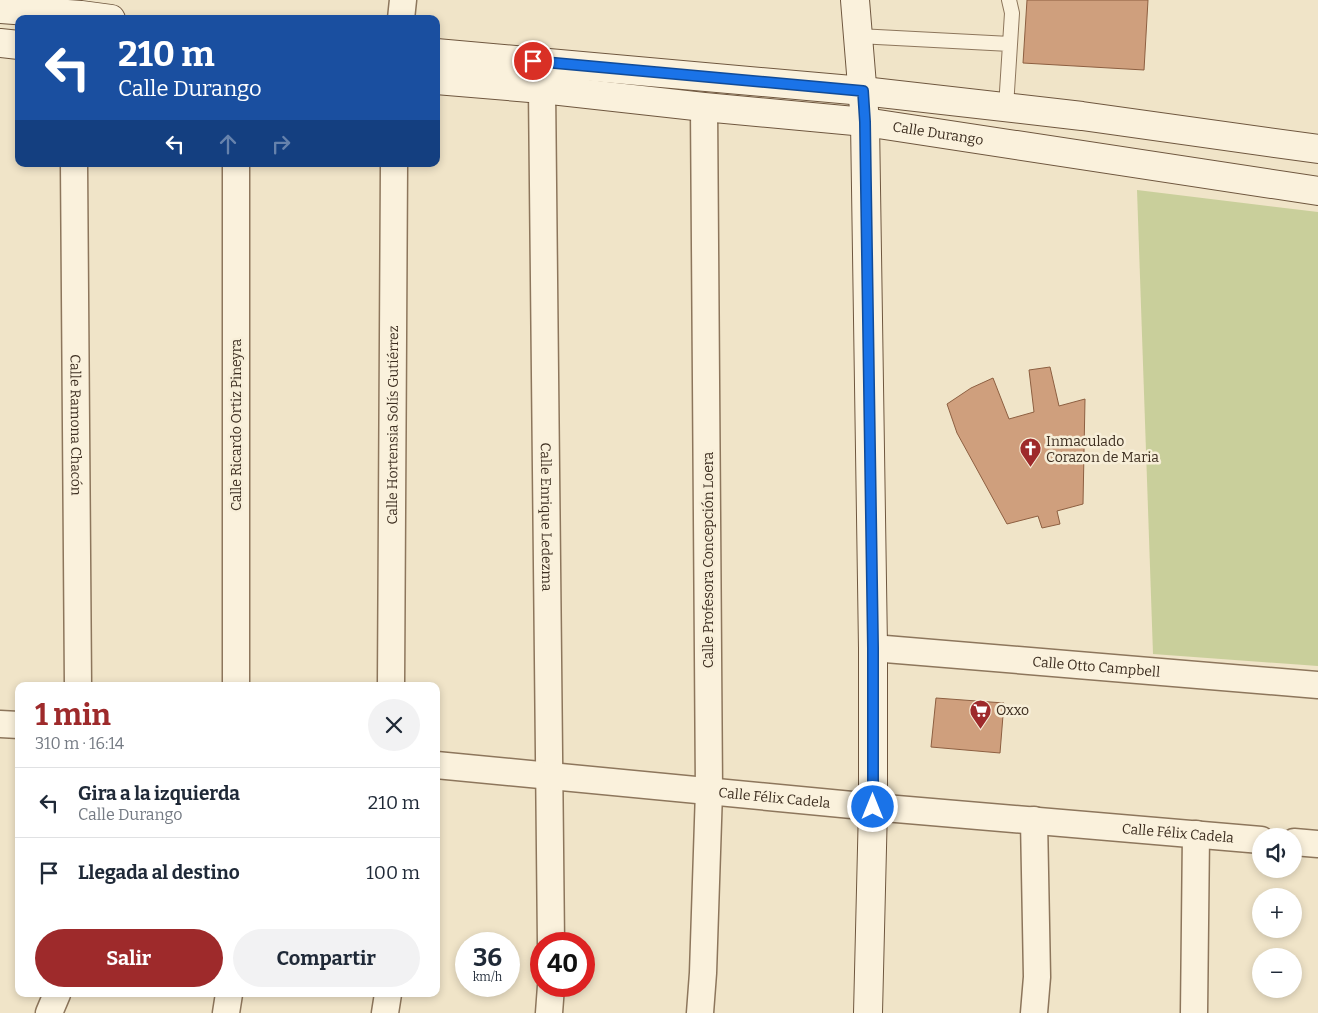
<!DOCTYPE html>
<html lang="es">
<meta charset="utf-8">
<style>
:root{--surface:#fff;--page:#f2f2f3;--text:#1f2937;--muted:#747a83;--line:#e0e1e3;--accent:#9e2a2b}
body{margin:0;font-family:Bitter,serif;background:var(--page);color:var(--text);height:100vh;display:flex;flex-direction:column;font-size:19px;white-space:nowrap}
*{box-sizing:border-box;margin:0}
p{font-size:16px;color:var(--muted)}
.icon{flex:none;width:28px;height:28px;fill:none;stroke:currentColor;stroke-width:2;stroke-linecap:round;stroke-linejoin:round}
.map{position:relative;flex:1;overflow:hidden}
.drawer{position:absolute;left:15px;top:682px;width:425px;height:315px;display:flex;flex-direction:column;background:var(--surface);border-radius:10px;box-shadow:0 2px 8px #0003}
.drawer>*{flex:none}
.hud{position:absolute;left:15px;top:15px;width:425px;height:152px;border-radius:10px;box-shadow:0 2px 8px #0003;background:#1a4fa0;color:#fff;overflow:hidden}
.tools{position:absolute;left:1252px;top:828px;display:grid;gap:10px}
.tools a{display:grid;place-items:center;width:50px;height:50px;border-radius:50%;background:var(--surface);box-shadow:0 2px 8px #0003;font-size:25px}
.speed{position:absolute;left:455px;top:932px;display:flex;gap:10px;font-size:25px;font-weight:700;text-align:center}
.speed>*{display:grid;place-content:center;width:65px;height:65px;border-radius:50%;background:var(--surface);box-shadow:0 2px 8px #0003;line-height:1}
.speed small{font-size:12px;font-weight:400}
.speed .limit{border:8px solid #d22;background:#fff;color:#111}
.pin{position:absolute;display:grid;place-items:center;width:42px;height:42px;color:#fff;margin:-21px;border:2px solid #fff;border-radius:50%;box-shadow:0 1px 5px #0007}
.me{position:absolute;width:55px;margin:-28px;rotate:0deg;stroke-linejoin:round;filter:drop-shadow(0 0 4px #0008)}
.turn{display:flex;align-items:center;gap:18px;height:105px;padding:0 20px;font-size:22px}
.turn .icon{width:65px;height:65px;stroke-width:2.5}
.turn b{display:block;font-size:35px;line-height:42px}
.lanes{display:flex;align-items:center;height:48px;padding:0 20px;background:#0003;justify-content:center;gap:25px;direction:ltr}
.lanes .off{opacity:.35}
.round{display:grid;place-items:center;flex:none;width:52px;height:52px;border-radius:26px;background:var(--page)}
.headline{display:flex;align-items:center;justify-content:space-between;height:85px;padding:0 20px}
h1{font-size:30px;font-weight:700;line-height:38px;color:var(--accent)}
.button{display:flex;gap:10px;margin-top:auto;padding:10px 20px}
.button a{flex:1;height:58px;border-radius:30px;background:var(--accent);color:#fff;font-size:20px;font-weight:700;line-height:58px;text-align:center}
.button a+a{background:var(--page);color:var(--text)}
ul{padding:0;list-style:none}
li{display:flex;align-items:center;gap:15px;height:70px;padding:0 20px;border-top:1px solid var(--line)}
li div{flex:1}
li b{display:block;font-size:19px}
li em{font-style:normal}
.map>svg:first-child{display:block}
.green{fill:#c9cf9b}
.building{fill:#cf9f7d;stroke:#8d5f41}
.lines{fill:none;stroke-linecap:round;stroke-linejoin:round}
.lane-casing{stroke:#8d765c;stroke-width:16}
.street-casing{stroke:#8d765c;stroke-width:29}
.secondary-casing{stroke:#6f573f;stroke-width:30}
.lane{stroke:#faf1dc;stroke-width:14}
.street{stroke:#faf1dc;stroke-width:26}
.secondary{stroke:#faf1dc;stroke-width:28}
.route-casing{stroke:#114b97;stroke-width:12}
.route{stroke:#1a73e8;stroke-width:9}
.labels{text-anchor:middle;stroke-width:5;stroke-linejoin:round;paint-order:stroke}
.street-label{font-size:14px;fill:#3d2e20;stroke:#f7eed8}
.poi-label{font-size:14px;fill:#3d2e20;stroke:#f7eed8;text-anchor:start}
</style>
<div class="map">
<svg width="1318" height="1013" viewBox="0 0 1318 1013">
<rect width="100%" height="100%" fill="#f0e4c8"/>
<path class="green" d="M1137,190L1318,212V666L1153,654Z"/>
<path class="building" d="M1027,0H1148L1144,70L1023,63Z
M1050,367L1059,406L1085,399L1083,504L1057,511L1060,524L1042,528L1038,516L1007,524L957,433L947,404L971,388L993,378L1009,419L1034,412L1029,370Z
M936,698L1004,703L1000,753L931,747Z"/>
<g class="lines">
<defs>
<path id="lane" d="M858,36L1010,44
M1006,107L1012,13L1009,0"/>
<g id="street">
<path d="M401,19L403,0"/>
<path id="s1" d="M542,89L551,944"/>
<path id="s2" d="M74,164L78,686"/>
<path id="s3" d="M873,648L1318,685"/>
<path d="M236,686V164"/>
<path id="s4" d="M391,686L394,164"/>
<path d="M0,724L19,725"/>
<path id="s5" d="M436,765L873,807L1261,840"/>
<path d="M1034,820L1037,977L1034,1013"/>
<path d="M1294,842L1318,844"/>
<path d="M49,1013L57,994"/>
<path d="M226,1013L229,994"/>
<path d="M385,1013L388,994"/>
<path d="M549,1013L551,986"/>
<path d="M700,1013L703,973L709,791L704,107"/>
<path d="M1194,1013L1196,834"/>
</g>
<g id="secondary">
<path d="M855,0L865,122L873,648V807L868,1013"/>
<path d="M0,9L81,15L111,19"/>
<path d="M0,43L19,45"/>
<path d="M436,53L863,91L1082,116L1318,149"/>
<path id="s6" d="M436,80L542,89L704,107L865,122L1318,191"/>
</g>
</defs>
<use href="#lane" class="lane-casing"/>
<use href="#street" class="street-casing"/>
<use href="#secondary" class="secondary-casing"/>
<use href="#lane" class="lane"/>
<use href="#street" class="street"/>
<use href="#secondary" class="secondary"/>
</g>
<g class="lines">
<defs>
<path id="route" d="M533,61L863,91L865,122L873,648V807"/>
</defs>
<use href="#route" class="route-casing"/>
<use href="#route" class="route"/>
</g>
<defs>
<symbol id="church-pin" viewBox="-11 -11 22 30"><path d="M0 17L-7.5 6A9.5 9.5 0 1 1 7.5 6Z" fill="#9e2a2b" stroke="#f7eed8"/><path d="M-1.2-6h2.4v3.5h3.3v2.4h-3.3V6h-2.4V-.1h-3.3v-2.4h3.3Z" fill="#fff"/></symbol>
<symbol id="supermarket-pin" viewBox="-11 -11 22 30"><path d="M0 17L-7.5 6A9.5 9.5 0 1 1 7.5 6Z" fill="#9e2a2b" stroke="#f7eed8"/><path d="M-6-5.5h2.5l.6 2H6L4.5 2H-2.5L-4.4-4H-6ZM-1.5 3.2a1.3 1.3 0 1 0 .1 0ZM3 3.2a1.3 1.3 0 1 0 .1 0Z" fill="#fff"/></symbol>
</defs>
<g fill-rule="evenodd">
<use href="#church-pin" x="1018" y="436" width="25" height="34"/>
<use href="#supermarket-pin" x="968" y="698" width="25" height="34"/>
</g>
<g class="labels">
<g class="street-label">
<text dy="5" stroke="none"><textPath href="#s6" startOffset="505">Calle Durango</textPath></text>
<text dy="5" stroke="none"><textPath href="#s2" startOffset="261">Calle Ramona Chacón</textPath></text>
<text transform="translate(236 425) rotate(-90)" y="5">Calle Ricardo Ortiz Pineyra</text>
<text dy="5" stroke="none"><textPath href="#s4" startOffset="261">Calle Hortensia Solís Gutiérrez</textPath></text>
<text dy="5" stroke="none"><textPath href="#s1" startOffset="428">Calle Enrique Ledezma</textPath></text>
<text transform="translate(708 560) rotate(-90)" y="5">Calle Profesora Concepción Loera</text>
<text dy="5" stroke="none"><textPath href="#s3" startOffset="224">Calle Otto Campbell</textPath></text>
<text dy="5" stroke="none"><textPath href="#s5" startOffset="340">Calle Félix Cadela</textPath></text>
<text dy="5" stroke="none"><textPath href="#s5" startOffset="745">Calle Félix Cadela</textPath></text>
</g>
<g class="poi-label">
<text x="1046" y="446">Inmaculado<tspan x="1046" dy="16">Corazon de Maria</tspan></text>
<text x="996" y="715">Oxxo</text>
</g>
</g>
</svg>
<div class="tools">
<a><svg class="icon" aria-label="sound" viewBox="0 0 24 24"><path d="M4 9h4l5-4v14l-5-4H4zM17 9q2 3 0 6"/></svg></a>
<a>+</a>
<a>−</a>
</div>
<div class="speed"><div>36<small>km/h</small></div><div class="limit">40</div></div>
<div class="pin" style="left:533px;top:61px;background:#d93025"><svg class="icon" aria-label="arrive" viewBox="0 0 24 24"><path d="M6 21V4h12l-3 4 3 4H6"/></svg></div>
<svg class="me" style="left:873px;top:807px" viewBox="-20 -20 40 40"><circle r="17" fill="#1a73e8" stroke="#fff" stroke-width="3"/><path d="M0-11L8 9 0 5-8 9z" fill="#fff"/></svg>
<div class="hud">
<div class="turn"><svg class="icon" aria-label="left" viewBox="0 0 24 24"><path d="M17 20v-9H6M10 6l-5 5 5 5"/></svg><div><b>210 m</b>Calle Durango</div></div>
<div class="lanes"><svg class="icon" aria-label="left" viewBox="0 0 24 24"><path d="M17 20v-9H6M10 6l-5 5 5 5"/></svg><svg class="icon off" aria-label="ahead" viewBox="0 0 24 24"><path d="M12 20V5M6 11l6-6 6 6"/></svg><svg class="icon off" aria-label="right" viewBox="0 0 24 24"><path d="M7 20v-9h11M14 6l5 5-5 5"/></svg></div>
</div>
<section class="drawer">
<div class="headline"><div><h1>1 min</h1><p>310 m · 16:14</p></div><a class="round"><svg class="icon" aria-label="close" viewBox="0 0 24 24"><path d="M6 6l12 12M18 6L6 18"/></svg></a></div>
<ul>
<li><svg class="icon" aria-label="left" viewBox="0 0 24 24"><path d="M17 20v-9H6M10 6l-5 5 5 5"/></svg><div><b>Gira a la izquierda</b><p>Calle Durango</p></div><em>210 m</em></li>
<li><svg class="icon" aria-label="arrive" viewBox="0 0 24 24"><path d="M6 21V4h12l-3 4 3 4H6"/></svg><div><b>Llegada al destino</b></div><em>100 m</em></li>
</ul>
<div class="button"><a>Salir</a><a>Compartir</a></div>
</section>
</div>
